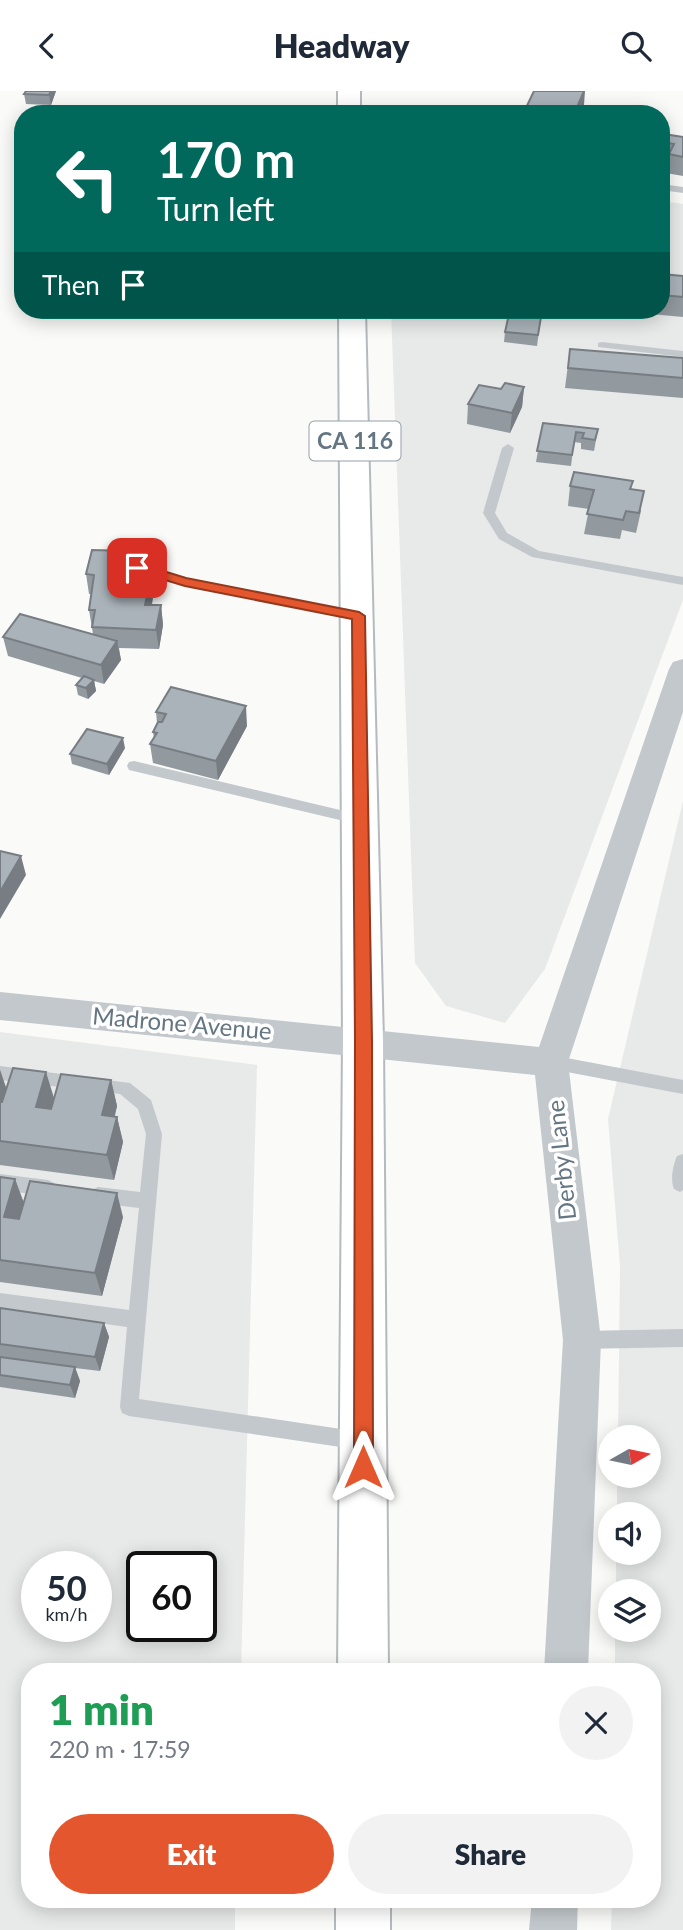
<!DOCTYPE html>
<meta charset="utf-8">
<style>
:root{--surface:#fff;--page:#f2f2f3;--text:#1f2937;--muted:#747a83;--accent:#e4572e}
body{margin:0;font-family:Lato,sans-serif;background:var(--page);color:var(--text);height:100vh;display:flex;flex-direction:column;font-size:26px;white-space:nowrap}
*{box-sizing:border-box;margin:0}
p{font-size:23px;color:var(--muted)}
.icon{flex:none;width:38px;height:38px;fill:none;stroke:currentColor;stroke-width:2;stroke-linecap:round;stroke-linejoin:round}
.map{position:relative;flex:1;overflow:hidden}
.panel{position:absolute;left:21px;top:1572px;width:640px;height:245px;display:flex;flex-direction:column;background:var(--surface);border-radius:28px;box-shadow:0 4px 18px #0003}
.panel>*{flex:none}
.guide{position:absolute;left:14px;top:14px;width:656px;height:214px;border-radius:28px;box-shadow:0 4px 18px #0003;background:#00695c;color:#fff;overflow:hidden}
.needle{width:46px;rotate:81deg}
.buttons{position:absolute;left:598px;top:1334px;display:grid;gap:14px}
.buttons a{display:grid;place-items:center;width:63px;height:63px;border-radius:50%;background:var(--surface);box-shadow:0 4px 18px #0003;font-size:35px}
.speed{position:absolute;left:21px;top:1460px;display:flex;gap:14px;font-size:35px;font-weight:700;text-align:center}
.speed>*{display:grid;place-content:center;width:91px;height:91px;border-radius:50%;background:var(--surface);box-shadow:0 4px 18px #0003;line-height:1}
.speed small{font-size:18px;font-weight:400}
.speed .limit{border:4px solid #111;border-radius:10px;background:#fff;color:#111}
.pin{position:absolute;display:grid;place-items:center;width:60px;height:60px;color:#fff;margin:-30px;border-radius:14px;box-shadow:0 4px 10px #0006}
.me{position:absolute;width:77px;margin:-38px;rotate:0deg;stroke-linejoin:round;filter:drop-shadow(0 0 5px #0008)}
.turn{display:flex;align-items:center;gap:24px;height:147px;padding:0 28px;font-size:32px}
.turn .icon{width:91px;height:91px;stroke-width:2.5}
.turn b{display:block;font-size:49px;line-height:60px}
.then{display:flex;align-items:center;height:66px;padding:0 28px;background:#0003;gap:14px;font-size:26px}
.round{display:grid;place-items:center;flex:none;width:74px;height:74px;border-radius:37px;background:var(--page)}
.summary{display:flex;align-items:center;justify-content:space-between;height:119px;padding:0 28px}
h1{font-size:42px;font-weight:800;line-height:52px;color:#1e9e55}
.primary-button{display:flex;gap:14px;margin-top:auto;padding:14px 28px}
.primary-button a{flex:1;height:80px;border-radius:42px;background:var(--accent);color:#fff;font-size:28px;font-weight:800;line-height:80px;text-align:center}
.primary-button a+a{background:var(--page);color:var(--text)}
header{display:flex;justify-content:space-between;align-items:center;height:91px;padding:0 28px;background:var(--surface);font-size:32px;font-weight:800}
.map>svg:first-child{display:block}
.built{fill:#e8e9e9;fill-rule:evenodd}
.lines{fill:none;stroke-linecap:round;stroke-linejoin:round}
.primary-casing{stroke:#b5babe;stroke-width:4}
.service{fill:#c3c8cc;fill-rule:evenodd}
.minor{fill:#c3c8cc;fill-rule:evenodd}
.primary{fill:#fff;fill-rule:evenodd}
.wall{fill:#929a9f}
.shaded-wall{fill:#777d82}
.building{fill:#aab3b9;stroke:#777d82;stroke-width:2}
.route{fill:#e4572e;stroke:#94391e;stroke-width:2}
.labels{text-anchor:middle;stroke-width:7;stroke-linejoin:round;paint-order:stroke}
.shield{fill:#fff;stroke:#939fa8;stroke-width:2}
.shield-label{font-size:23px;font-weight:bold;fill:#657683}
.street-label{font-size:24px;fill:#657683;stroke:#fff}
</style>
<header><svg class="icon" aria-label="back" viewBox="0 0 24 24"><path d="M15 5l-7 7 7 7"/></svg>Headway<svg class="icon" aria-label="search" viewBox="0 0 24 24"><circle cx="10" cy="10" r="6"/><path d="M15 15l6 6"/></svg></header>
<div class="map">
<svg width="683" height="1839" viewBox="0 0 683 1839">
<rect width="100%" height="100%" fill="#fafaf8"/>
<path class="built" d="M662,110L683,113V509L545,878L505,932L446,915L415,872L391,219H662Z
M683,710V1839H611L612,1808H653V1580H615V1538H649V1500H616V1461H649V1423H617V1384H649V1346H618L620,1175L608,1028Z
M0,941L257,974L241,1580H30V1808H235V1839H0ZM37,1475H96V1535H37ZM142,1475H201V1535H142Z"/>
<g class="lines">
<defs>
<path id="primary" d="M338,0H360V23H338Z
M339,219H365L383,950L388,1580H338L343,950Z
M336,1808H390V1839H336Z"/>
</defs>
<use href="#primary" class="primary-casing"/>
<path class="service" d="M662,93L683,96V102L662,99Z
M602,251L683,260V266L598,256V252Z
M508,353L514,357L495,422L507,442L539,460L683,486V494L532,466L499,448L483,422L502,357Z
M137,473L186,487L359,521L365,525L359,529L185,495L133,480V474Z
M134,670L361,724L368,729L361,734L129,679L127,675L129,671Z
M551,964L683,989V1003L551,978L545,976L543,971L545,966Z
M0,975L130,992L151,1009L162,1043L139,1308L361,1341L368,1343L370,1350L368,1357L361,1359L129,1325L122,1322L120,1316L127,1236L0,1218V1202L129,1219L139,1117L98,1112L92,1109L89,1104L92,1099L98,1096L140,1101L146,1043L138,1018L120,1003L0,989Z
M683,1063V1099L680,1101L674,1098C670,1089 673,1074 677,1065Z
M0,1083L48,1089L54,1092L57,1097L54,1102L48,1105L0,1099Z
M683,1238V1256L582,1258L576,1255L573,1249L576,1243L582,1240Z"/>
<path class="minor" d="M683,568V621L568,971L601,1249L588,1580H544L563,1249L535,984L0,929V901L539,956L669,578L673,571Z
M532,1808H578L577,1839H529Z"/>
<use href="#primary" class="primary"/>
</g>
<path class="wall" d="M26,0H56L51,14L26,13L24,3Z
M683,46V85L666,82L668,72L662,71V48Z
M662,183L683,185V226L607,219L605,228L581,226V219H662Z
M534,219H553V221Z
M541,226L537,255L504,251L505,241Z
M570,258L683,267V307L565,297Z
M524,296L522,316L510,342L467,333L468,313L501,298Z
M543,332L598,338L594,360L581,358V352L574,351L571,375L536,371Z
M633,390L631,398L641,420L636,442L622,439L620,448L584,443L589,418L568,415L570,395Z
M132,480L152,481L154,500L152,514H161L163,534L159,558L119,557L121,569L104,593L94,590L96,600L88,608L78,604L76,594L82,587L8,565L3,546L93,543L89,519L91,503H89L86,483Z
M156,621L247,635L218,689L153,672L150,653L154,648L153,641L157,632Z
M125,657L109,684L72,673L70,663Z
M0,979L6,998L54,1007L111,989L117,1015L115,1025L117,1026L123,1051L114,1089L0,1074Z
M0,1086L15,1088L24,1112L123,1126L102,1205L0,1191Z
M0,1217L104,1232L109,1246L100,1280L75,1277L80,1290L75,1307L0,1296Z"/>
<path class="shaded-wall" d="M51,0H56L51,14L49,4Z
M584,0H585L584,14L580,23H574Z
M524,296L522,316L510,342L512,322Z
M129,460L132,480H125Z
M152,481L154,500L148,533L145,514Z
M161,514L163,534L159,558L156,539Z
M117,550L121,569L104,593L101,574Z
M94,589L96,600L88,608L86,597Z
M246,615L247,635L218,689L216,670Z
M123,647L125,657L109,684L107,673Z
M21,765L26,784L0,828V801Z
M0,979L8,1002L0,1026Z
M46,981L54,1007L44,1042L36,1016Z
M111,989L117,1015L108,1049L102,1024Z
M117,1026L123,1051L114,1089L107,1064Z
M15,1088L24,1113L13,1150L4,1126Z
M117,1102L123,1126L102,1205L95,1182Z
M104,1232L109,1246L100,1280L95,1266Z
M75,1276L80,1290L75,1307L70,1294Z"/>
<path class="building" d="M26,0H51L49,4L24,3Z
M534,0H584L574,23H523Z
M664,43L683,46V66L669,63L674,53L662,51V48Z
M662,183L683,185V206L662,204Z
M509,223L541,226L538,244L505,241Z
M570,258L683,267V287L568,277Z
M505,292L524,296L512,322L468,313L479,294L501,298Z
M543,332L598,338L595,349L582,347L584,342L576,341L572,364L537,360Z
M574,381L633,390L630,398L644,400L639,422L626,420L623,429L587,423L594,399L570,395Z
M92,459L129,460L125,480L152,481L145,514H161L156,539L92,536L95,519H89L94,484L86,483Z
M20,523L117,550L101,574L3,546Z
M84,585L94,589L86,597L76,594Z
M171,596L246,615L216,670L150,653L157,642L153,641L158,631H162L166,623L156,621Z
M87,638L123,647L107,673L70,663Z
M0,760L21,765L0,801Z
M13,977L46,981L36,1016L51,1018L61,983L111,989L102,1024L117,1026L107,1064L0,1050V1011H2Z
M0,1086L15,1088L4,1126L19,1128L30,1090L117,1102L95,1182L0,1169Z
M0,1217L104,1232L95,1266L0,1253Z
M0,1266L75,1276L70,1294L0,1284Z"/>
<path class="route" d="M137,472L186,487L359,521L365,525L372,950L373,1376L370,1383L363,1386L356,1383L354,1376L355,950L352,528L185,495L132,479V474Z"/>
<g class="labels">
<rect class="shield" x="309.5" y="330.5" width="91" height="39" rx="5"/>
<g class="shield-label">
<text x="355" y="358">CA 116</text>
</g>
<g class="street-label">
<text transform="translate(182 933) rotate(5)" y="8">Madrone Avenue</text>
<text transform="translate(562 1069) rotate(-96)" y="8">Derby Lane</text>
</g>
</g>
</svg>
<div class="buttons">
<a><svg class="needle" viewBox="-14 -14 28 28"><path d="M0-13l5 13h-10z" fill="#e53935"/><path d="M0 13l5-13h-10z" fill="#747a83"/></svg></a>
<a><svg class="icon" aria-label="sound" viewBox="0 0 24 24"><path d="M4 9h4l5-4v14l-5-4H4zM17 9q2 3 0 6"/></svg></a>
<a><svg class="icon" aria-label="layers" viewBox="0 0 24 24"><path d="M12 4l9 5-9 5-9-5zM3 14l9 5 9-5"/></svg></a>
</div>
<div class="speed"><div>50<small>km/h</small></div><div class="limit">60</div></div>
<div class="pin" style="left:137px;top:477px;background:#d93025"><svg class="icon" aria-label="arrive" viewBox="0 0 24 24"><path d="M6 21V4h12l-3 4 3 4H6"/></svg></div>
<svg class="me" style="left:363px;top:1376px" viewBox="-20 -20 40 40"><path d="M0-17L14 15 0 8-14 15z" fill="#e4572e" stroke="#fff" stroke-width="4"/></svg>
<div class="guide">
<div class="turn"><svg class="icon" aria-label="left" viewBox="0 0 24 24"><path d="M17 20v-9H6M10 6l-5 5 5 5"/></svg><div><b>170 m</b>Turn left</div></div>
<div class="then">Then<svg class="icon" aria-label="arrive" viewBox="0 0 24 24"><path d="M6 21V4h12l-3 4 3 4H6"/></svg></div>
</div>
<section class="panel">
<div class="summary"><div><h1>1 min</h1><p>220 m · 17:59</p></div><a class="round"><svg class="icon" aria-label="close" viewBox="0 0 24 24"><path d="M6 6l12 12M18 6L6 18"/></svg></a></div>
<div class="primary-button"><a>Exit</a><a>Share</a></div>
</section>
</div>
